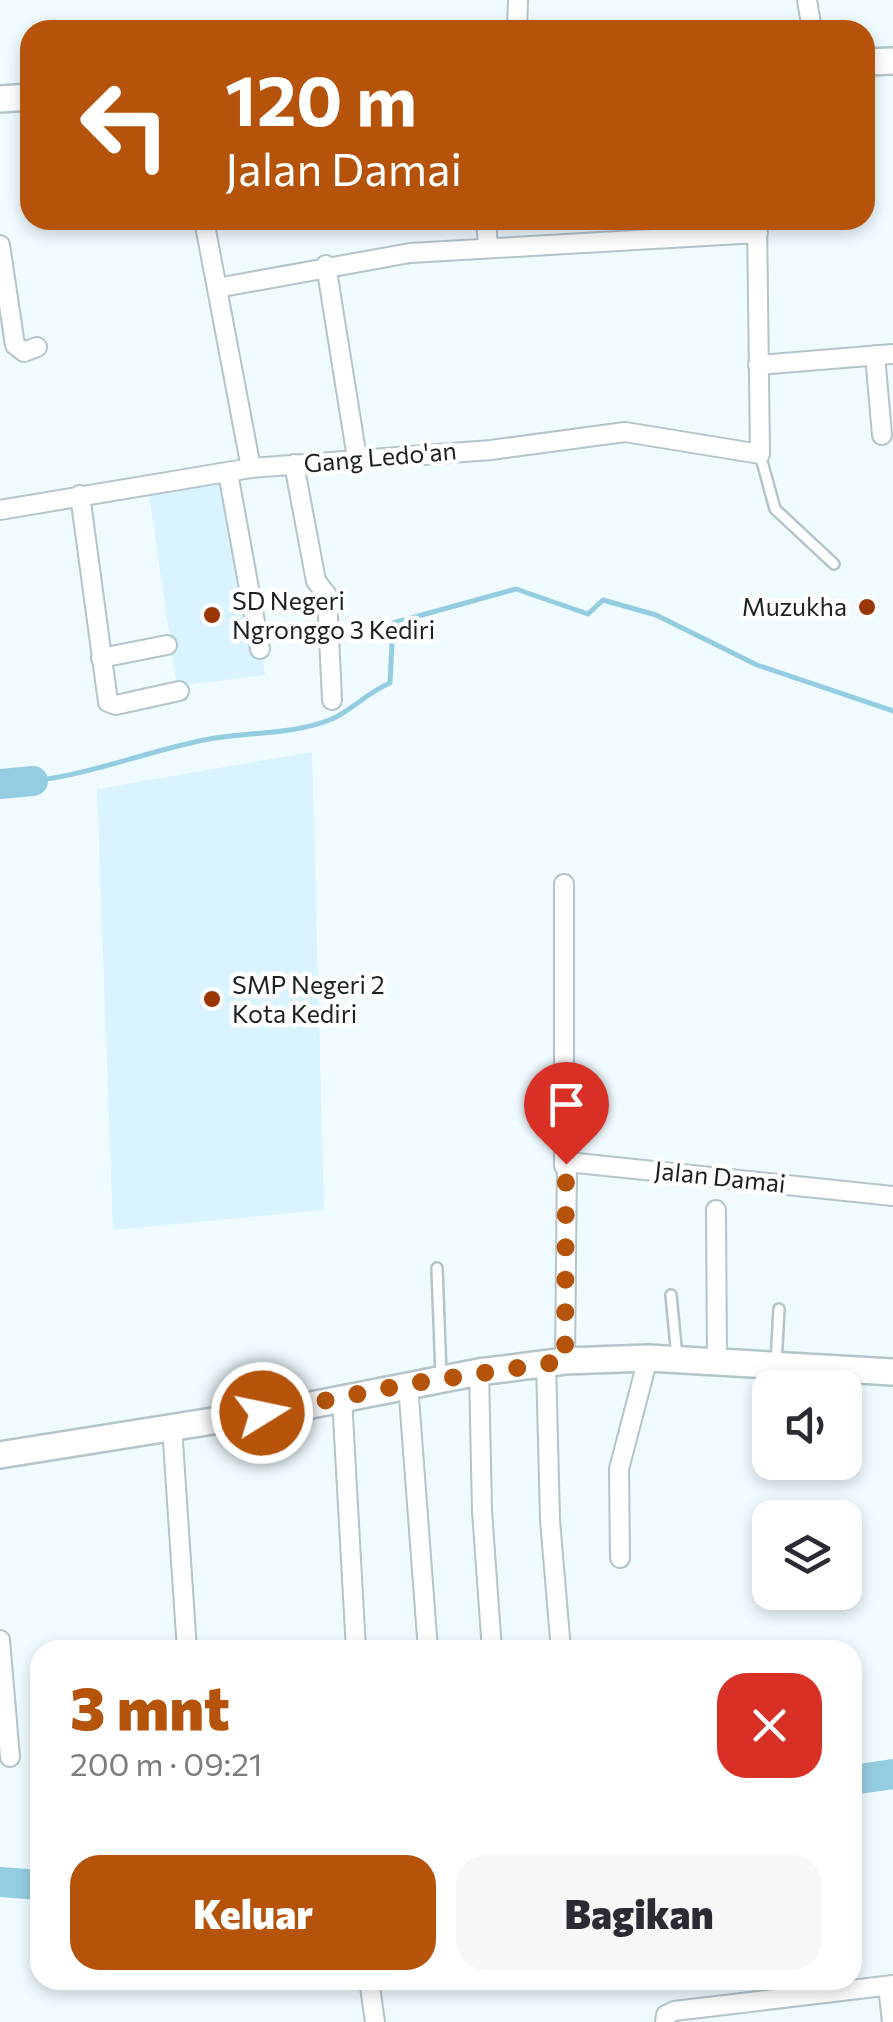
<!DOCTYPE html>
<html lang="id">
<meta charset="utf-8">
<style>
:root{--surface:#fff;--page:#f7f7f7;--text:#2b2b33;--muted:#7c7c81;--accent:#b45309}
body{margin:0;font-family:Commissioner,sans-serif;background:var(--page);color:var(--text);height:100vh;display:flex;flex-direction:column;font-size:38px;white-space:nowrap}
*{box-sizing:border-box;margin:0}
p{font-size:32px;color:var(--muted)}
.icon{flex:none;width:55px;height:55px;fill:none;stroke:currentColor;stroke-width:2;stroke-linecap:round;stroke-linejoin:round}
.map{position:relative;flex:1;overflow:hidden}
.drawer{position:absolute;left:30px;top:1640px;width:832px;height:350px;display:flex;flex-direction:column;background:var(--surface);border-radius:30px;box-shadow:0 5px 15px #0003}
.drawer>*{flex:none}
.hud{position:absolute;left:20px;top:20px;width:855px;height:210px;border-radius:30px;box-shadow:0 5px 15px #0003;background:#b45309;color:#fff;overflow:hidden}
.tools{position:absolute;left:752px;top:1370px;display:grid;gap:20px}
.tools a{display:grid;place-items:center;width:110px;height:110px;border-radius:20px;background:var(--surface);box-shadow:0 5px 15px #0003;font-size:50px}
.pin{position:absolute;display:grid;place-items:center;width:85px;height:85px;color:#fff;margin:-102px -42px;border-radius:50% 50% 50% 0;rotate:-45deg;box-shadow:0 0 10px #0007}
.pin .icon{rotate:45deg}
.me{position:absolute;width:110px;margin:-55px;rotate:80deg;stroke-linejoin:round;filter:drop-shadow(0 0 8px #0008)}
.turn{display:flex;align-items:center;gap:35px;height:210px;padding:0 40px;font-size:45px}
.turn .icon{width:130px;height:130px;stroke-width:2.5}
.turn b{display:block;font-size:70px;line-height:85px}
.round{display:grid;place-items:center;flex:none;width:105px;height:105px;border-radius:30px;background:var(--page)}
.head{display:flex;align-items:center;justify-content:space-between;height:170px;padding:0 40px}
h1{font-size:60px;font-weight:800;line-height:75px;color:var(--accent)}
.primary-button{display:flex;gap:20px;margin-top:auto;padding:20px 40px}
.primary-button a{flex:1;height:115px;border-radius:30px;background:var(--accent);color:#fff;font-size:40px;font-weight:800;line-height:115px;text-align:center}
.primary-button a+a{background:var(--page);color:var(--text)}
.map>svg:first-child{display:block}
.built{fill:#d9f4fe}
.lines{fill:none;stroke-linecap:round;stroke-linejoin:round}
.stream{stroke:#94cde1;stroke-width:5}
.river{stroke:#94cde1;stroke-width:30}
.lane-casing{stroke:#b3c4ca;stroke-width:14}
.street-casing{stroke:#b3c4ca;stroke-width:22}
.secondary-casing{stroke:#b3c4ca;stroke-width:30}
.lane{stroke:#fff;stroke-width:9}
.street{stroke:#fff;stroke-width:18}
.secondary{stroke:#fff;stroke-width:25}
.route{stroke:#b45309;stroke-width:18;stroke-dasharray:0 32.4}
.poi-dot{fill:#9a3504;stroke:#fff;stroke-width:4}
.labels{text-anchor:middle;stroke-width:9;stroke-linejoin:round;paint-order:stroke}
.street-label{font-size:25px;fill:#1a2123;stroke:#fff}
.poi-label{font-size:25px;fill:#1a2123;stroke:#fff;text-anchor:start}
</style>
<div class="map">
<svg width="893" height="2022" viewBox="0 0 893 2022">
<rect width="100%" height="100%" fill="#f0fbff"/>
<path class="built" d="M230,476L238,526L249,534L265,675L177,686L148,488Z
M312,752L324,1210L113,1230L97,789Z"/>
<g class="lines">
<path class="stream" d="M33,781C92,774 145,752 204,740C246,731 290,736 332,719C352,710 368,692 390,683L393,623L516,589L588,614L603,600L656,615L757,665L893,711"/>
<path class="river" d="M0,784L33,781
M852,1780L893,1774
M0,1882L40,1885"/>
<defs>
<path id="lane" d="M760,454L775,509L834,564
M437,1268L441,1375
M671,1295L677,1357
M776,1363L779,1309"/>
<path id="street" d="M807,0L812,30
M517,30L518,0
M204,220L251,468
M486,220L488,247
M0,245L15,345L24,352L37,347
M326,265L357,458
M217,288L410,253L758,233
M875,355L882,435
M758,365L893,354
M294,464L316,581L327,595L332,700
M228,473L260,649
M80,495L108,702L116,705L179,691
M0,510L251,468L491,450L625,432L760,454L757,220
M101,658L167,645
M564,1166V884
M716,1210L717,1362
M565,1361L567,1162L893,1196
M546,1363L550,1520L561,1650
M479,1372L482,1511L492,1650
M408,1384L428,1650
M342,1398L356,1650
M172,1427L187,1650
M620,1558L619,1469L648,1358
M0,1640L10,1757
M369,1980L375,2022
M888,1986L892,2022
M665,2022L666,2015L674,2011L893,1985"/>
<path id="secondary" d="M865,62L893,61
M0,99L30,97
M0,1455L301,1407L479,1372L565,1361L648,1358L893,1372"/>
</defs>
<use href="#lane" class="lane-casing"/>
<use href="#street" class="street-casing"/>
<use href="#secondary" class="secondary-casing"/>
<use href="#lane" class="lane"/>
<use href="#street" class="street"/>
<use href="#secondary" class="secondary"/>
</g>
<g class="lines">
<path class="route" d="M262,1413L408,1384L565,1361L566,1164"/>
</g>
<g class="poi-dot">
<circle cx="867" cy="607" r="10"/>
<circle cx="212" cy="615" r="10"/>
<circle cx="212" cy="999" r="10"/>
</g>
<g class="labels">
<g class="street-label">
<text transform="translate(380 457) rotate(-5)" y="9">Gang Ledo'an</text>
<text transform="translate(720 1177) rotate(6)" y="9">Jalan Damai</text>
</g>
<g class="poi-label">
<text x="232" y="610">SD Negeri<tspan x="232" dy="29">Ngronggo 3 Kediri</tspan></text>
<text x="847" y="616" text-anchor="end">Muzukha</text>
<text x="232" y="994">SMP Negeri 2<tspan x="232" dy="29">Kota Kediri</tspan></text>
</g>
</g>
</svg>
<div class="tools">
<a><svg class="icon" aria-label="sound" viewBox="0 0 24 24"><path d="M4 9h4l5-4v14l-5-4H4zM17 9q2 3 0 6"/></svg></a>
<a><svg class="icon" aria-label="layers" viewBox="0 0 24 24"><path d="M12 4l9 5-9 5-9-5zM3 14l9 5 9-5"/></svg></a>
</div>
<div class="pin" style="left:566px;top:1164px;background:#d93025"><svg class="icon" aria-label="arrive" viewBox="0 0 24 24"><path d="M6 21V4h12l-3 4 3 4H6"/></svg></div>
<svg class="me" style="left:262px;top:1413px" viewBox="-20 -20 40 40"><circle r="17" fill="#b45309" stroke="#fff" stroke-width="3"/><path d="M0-11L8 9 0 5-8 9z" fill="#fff"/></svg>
<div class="hud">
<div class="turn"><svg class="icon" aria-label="left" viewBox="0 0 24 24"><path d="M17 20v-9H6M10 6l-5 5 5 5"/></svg><div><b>120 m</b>Jalan Damai</div></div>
</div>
<section class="drawer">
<div class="head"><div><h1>3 mnt</h1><p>200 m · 09:21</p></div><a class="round" style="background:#d93025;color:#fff"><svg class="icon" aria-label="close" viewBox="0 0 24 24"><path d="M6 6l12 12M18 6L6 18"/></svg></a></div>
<div class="primary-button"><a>Keluar</a><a>Bagikan</a></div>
</section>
</div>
